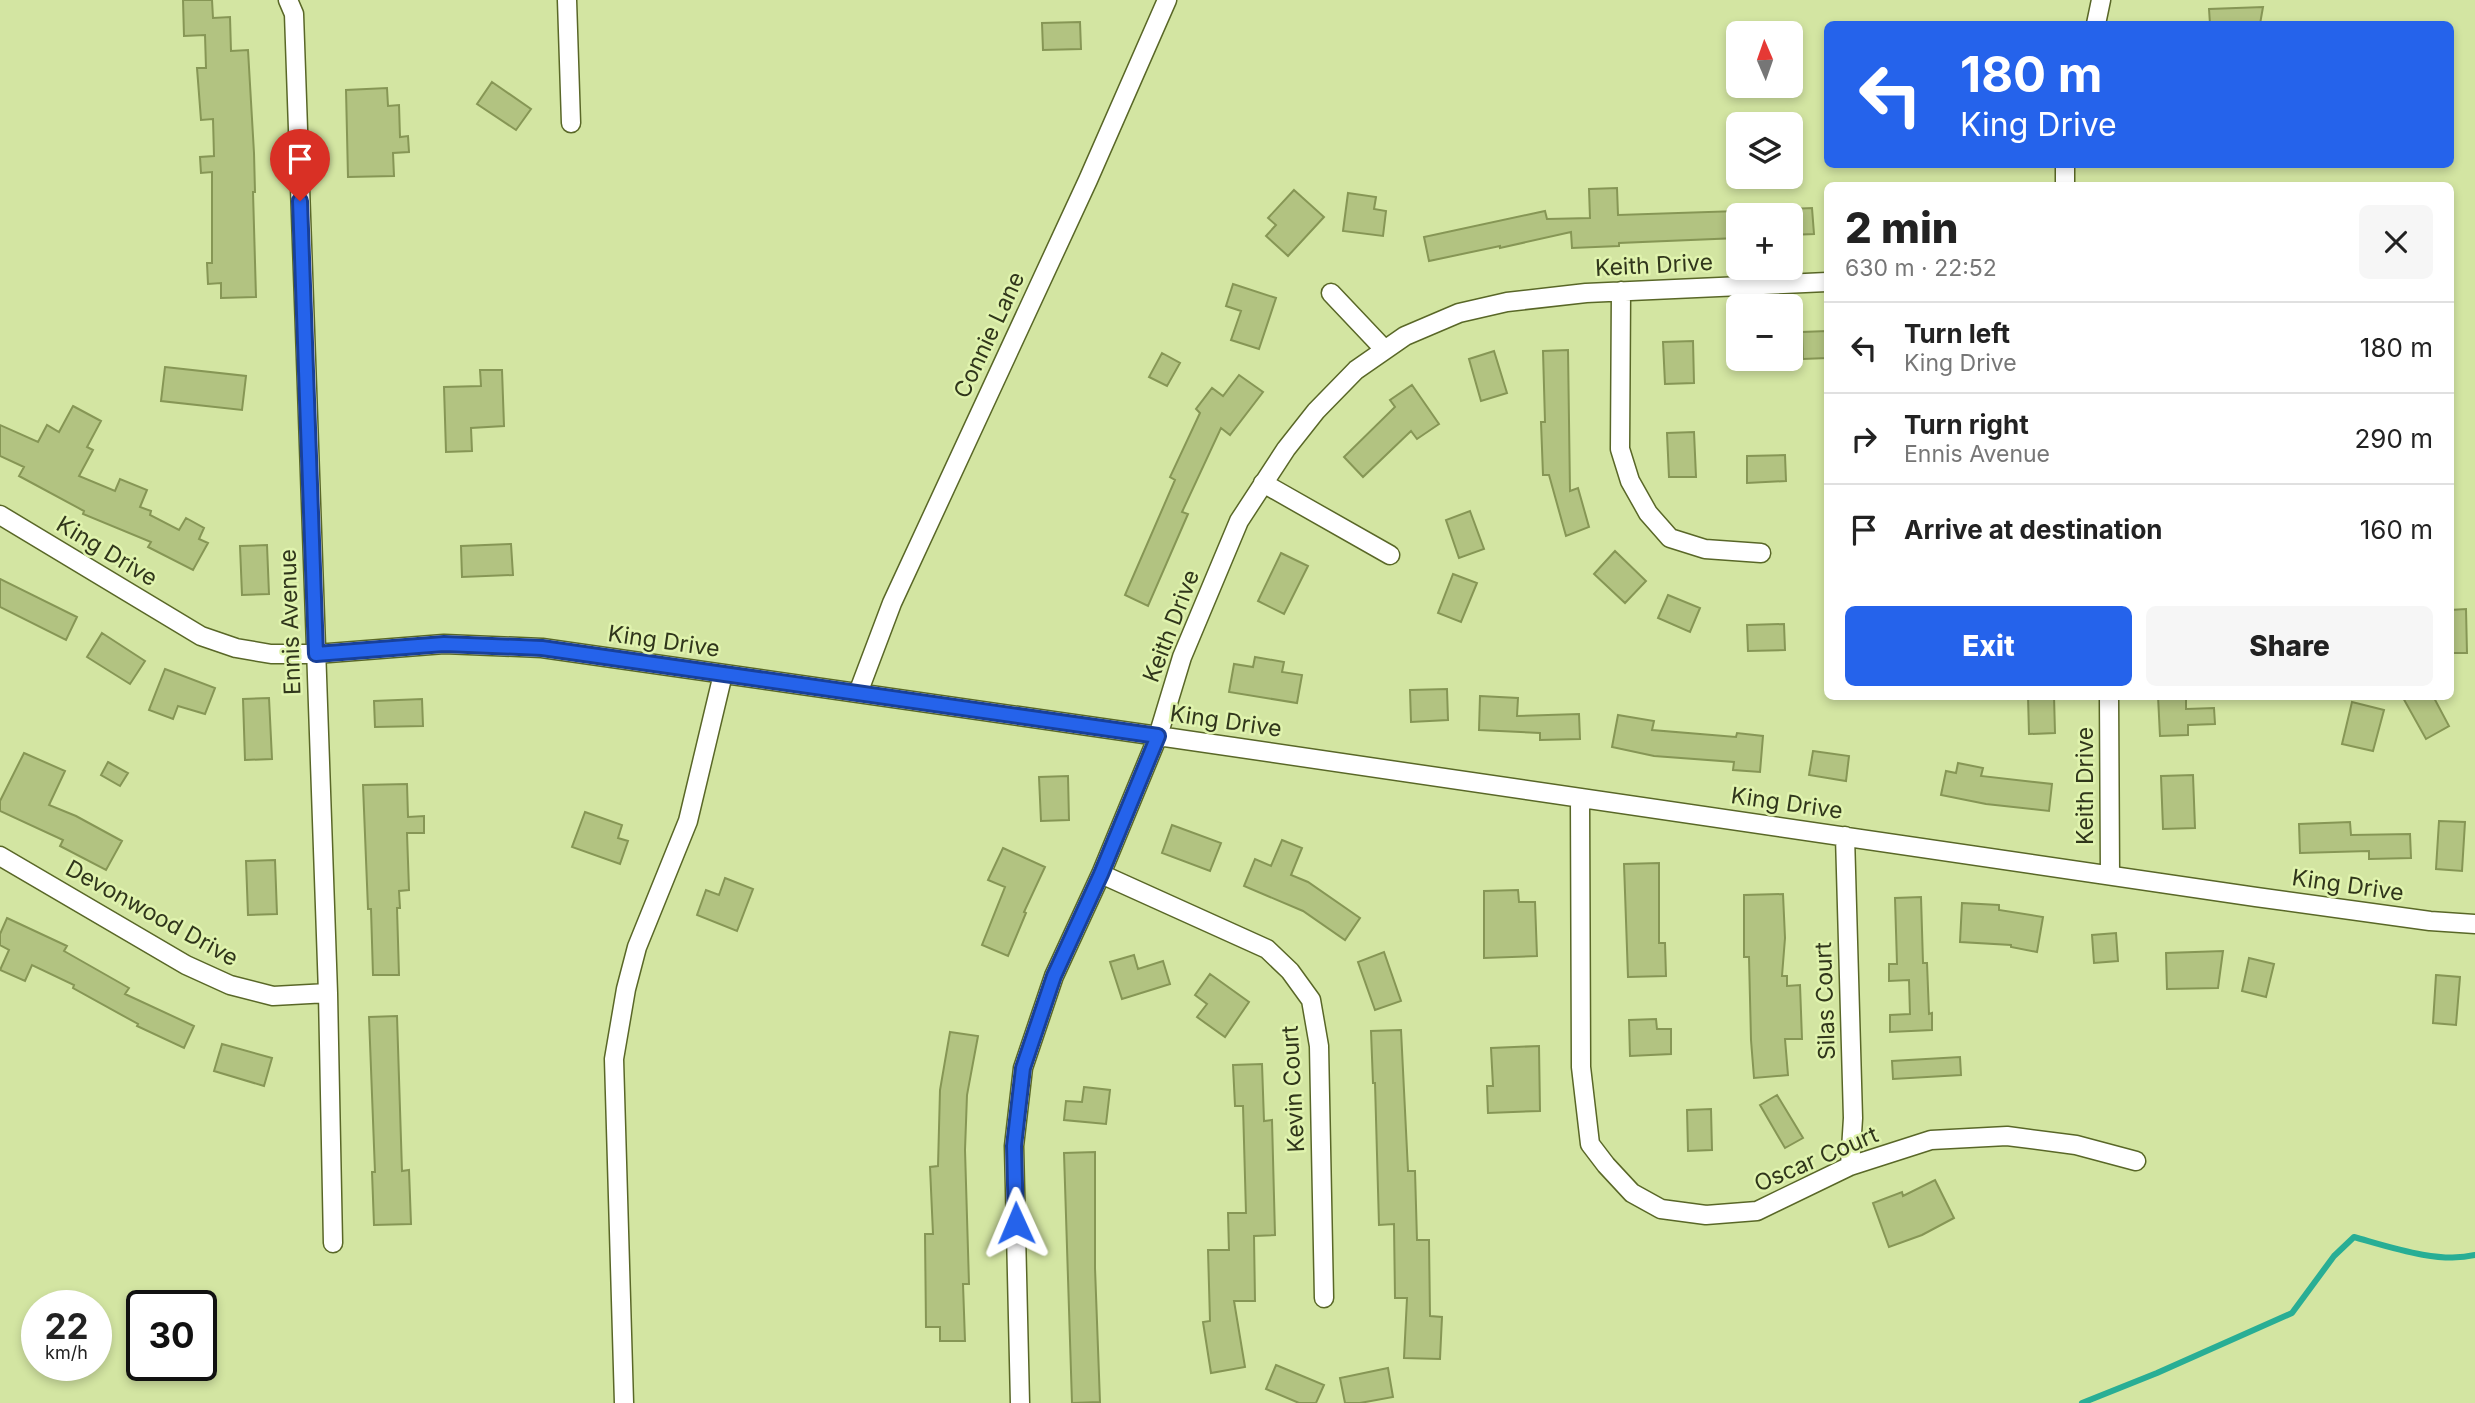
<!DOCTYPE html>
<meta charset="utf-8">
<style>
:root{--surface:#fff;--page:#f6f6f6;--text:#222;--muted:#767676;--line:#e0e0e0;--accent:#2563eb}
body{margin:0;font-family:Inter,sans-serif;background:var(--page);color:var(--text);height:100vh;display:flex;flex-direction:column;font-size:26px;white-space:nowrap}
*{box-sizing:border-box;margin:0}
p{font-size:23px;color:var(--muted)}
.icon{flex:none;width:38px;height:38px;fill:none;stroke:currentColor;stroke-width:2;stroke-linecap:round;stroke-linejoin:round}
.map{position:relative;flex:1;overflow:hidden}
.panel{position:absolute;left:1824px;top:182px;width:630px;height:518px;display:flex;flex-direction:column;background:var(--surface);border-radius:10px;box-shadow:0 4px 10px #0003}
.panel>*{flex:none}
.banner{position:absolute;left:1824px;top:21px;width:630px;height:147px;border-radius:10px;box-shadow:0 4px 10px #0003;background:#2563eb;color:#fff;overflow:hidden}
.needle{width:46px;rotate:358deg}
.controls{position:absolute;left:1726px;top:21px;display:grid;gap:14px}
.controls a{display:grid;place-items:center;width:77px;height:77px;border-radius:10px;background:var(--surface);box-shadow:0 4px 10px #0003;font-size:35px}
.speed{position:absolute;left:21px;top:1290px;display:flex;gap:14px;font-size:35px;font-weight:700;text-align:center}
.speed>*{display:grid;place-content:center;width:91px;height:91px;border-radius:50%;background:var(--surface);box-shadow:0 4px 10px #0003;line-height:1}
.speed small{font-size:18px;font-weight:400}
.speed .limit{border:4px solid #111;border-radius:10px;background:#fff;color:#111}
.pin{position:absolute;display:grid;place-items:center;width:60px;height:60px;color:#fff;margin:-72px -30px;border-radius:50% 50% 50% 0;rotate:-45deg;box-shadow:0 0 7px #0007}
.pin .icon{rotate:45deg}
.me{position:absolute;width:77px;margin:-38px;rotate:359deg;stroke-linejoin:round;filter:drop-shadow(0 0 5px #0008)}
.turn{display:flex;align-items:center;gap:24px;height:147px;padding:0 21px;font-size:32px}
.turn .icon{width:91px;height:91px;stroke-width:2.5}
.turn b{display:block;font-size:49px;line-height:60px}
.round{display:grid;place-items:center;flex:none;width:74px;height:74px;border-radius:10px;background:var(--page)}
.head{display:flex;align-items:center;justify-content:space-between;height:119px;padding:0 21px}
h1{font-size:42px;font-weight:800;line-height:52px}
.cta{display:flex;gap:14px;margin-top:auto;padding:14px 21px}
.cta a{flex:1;height:80px;border-radius:10px;background:var(--accent);color:#fff;font-size:28px;font-weight:800;line-height:80px;text-align:center}
.cta a+a{background:var(--page);color:var(--text)}
ul{padding:0;list-style:none}
li{display:flex;align-items:center;gap:21px;height:91px;padding:0 21px;border-top:2px solid var(--line)}
li div{flex:1}
li b{display:block;font-size:26px}
li em{font-style:normal}
.map>svg:first-child{display:block}
.lines{fill:none;stroke-linecap:round;stroke-linejoin:round}
.stream{stroke:#28ae95;stroke-width:6}
.building{fill:#b2c381;stroke:#869655;stroke-width:2}
.minor-casing{stroke:#596727;stroke-width:21}
.minor{stroke:#fff;stroke-width:18}
.route-casing{stroke:#184099;stroke-width:18}
.route{stroke:#2563eb;stroke-width:12}
.labels{text-anchor:middle;stroke-width:5;stroke-linejoin:round;paint-order:stroke}
.street-label{font-size:23px;fill:#30361b;stroke:#e0f3ae}
</style>
<div class="map">
<svg width="2475" height="1403" viewBox="0 0 2475 1403">
<rect width="100%" height="100%" fill="#d3e5a2"/>
<g class="lines">
<path class="stream" d="M2082,1403L2157,1373L2292,1313L2334,1256L2354,1237C2390,1247 2439,1264 2475,1255"/>
</g>
<path class="building" d="M183,0H212L213,18L230,17L231,51L248,50L254,153L255,192H253L256,297L221,298V283L208,284L207,263H212V172L201,173L200,157L214,156L213,119L201,120L197,68H206L205,35L184,36Z
M2263,7L2260,24H2210L2209,9Z
M1080,22L1081,49L1043,50L1042,23Z
M492,82L531,109L516,130L477,104Z
M387,88L388,106L399,105L400,137L408,136L409,152L393,153L394,176L348,177L346,90Z
M1617,188L1618,215L1738,211V238L1619,243V246L1572,248L1571,232L1500,248V246L1429,261L1424,237L1545,211L1547,219L1590,218L1589,189Z
M1294,190L1324,217L1288,256L1266,236L1276,225L1268,218Z
M1348,193L1376,197L1374,209L1386,211L1383,236L1343,231Z
M1812,208L1814,234L1790,235V209Z
M1233,284L1276,298L1259,349L1231,340L1241,311L1226,306Z
M1827,331V358L1803,359L1802,332Z
M1693,341L1694,383L1665,384L1663,342Z
M1568,350L1570,491L1578,488L1589,527L1566,536L1549,475H1543L1541,422H1545L1543,351Z
M1494,351L1507,393L1481,401L1469,359Z
M1162,353L1180,363L1167,386L1149,377Z
M165,367L246,376L242,410L161,401Z
M480,370H502L504,426L471,428L472,451L446,452L444,387L481,386Z
M1239,375L1263,392L1230,435L1221,428L1182,512L1188,514L1148,606L1125,595L1175,480L1170,477L1200,413L1196,409L1212,388L1223,396Z
M1412,385L1439,424L1417,439L1411,431L1363,477L1344,457L1395,407L1390,400Z
M73,406L101,421L87,447L93,450L79,476L115,491L120,479L147,490L140,507L151,511L150,515L179,530L186,518L204,528L199,539L208,543L193,570L148,547L151,542L83,514L84,511L19,476L24,467L0,456V425L38,442L47,425L59,432Z
M1694,432L1696,477H1669L1667,433Z
M1785,455L1786,481L1747,483V456Z
M1470,511L1484,549L1459,558L1446,520Z
M511,544L513,575L462,577L461,546Z
M267,545L269,594L242,595L240,546Z
M1615,551L1646,581L1625,603L1594,574Z
M1281,553L1308,566L1284,614L1258,601Z
M1453,574L1477,583L1461,622L1438,613Z
M0,579L77,617L66,640L0,607Z
M1668,595L1700,608L1690,632L1658,618Z
M2466,609L2467,653H2450V610Z
M1784,624L1785,650L1748,651L1747,625Z
M102,633L145,661L130,684L87,657Z
M1255,657L1284,662L1282,672L1302,675L1297,703L1229,692L1234,664L1253,667Z
M165,669L215,688L205,714L178,706L173,719L149,710Z
M1447,689L1448,720L1411,722L1410,690Z
M1480,696L1518,698L1517,716L1579,714L1580,739L1540,740V733L1479,730Z
M2028,696H2054L2055,733L2029,734Z
M2158,696H2186V709L2214,708L2215,724L2188,725V735L2160,736Z
M2402,696H2433L2449,726L2426,739Z
M269,698L272,759L245,760L243,699Z
M422,699L423,726L375,727L374,701Z
M2352,702L2384,710L2373,751L2342,744Z
M1618,715L1654,721L1652,730L1736,737L1737,733L1763,736L1760,772L1733,770L1734,762L1654,756L1612,747Z
M1813,751L1849,756L1846,781L1809,775Z
M24,753L65,771L49,805L76,816L122,841L106,870L60,846L63,840L0,811V801Z
M108,762L128,773L120,786L101,775Z
M1958,763L1983,768L1981,776L2052,784L2049,811L1986,804L1941,795L1946,771L1956,773Z
M2193,775L2195,828L2163,829L2161,776Z
M1068,776L1069,820L1041,821L1039,777Z
M407,784L408,817L424,816V833H407L409,890L399,891L400,908H397L399,975H373L371,909H368L363,785Z
M585,812L622,825L618,838L628,841L620,864L572,847Z
M2439,821L2465,822L2462,871L2436,869Z
M2350,822L2351,835L2410,834L2411,858L2369,859V851L2300,853L2299,824Z
M1172,825L1221,843L1210,871L1162,853Z
M1282,840L1302,848L1291,875L1308,882L1360,918L1345,940L1303,911L1244,886L1255,859L1271,866Z
M1003,848L1045,867L1024,912L1026,913L1008,956L982,945L1005,887L988,880Z
M275,860L277,914L248,915L246,861Z
M1659,863V943H1665L1666,976L1628,977L1624,864Z
M725,878L753,889L737,931L697,915L706,890L719,895Z
M1518,890L1519,902H1535L1537,956L1484,958V891Z
M1783,894L1785,938L1782,976H1787V986L1800,985L1802,1039H1785L1788,1075L1754,1078L1751,1040L1749,957H1744V895Z
M1921,897L1923,963H1927L1929,1014L1932,1013V1030L1890,1032V1015L1910,1014L1909,980L1889,981V964H1897L1895,898Z
M1962,903L1999,905V910L2043,917L2037,952L2011,947V945L1960,942Z
M7,918L67,946L64,951L129,988L125,994L194,1026L184,1048L137,1026L138,1024L73,988L74,985L32,965L25,981L0,970L9,950L0,945V934Z
M2116,933L2118,961L2094,963L2092,935Z
M2223,951L2218,988L2167,989L2166,953Z
M1384,952L1401,1001L1375,1010L1358,962Z
M1134,955L1138,969L1163,961L1170,984L1122,999L1110,962Z
M2249,958L2274,964L2266,997L2242,991Z
M1210,974L1249,1002L1225,1037L1197,1017L1207,1004L1195,995Z
M2436,975L2460,977L2456,1025L2433,1023Z
M397,1016L402,1171L409,1170L411,1224L374,1225L372,1172H375L369,1017Z
M1656,1019L1657,1029H1671V1054L1630,1056L1629,1020Z
M1401,1030L1408,1171H1415L1417,1240H1429L1430,1316L1442,1317L1440,1359L1404,1358L1407,1298H1395L1394,1224L1379,1225L1375,1083H1373L1371,1031Z
M950,1032L978,1036L967,1095L965,1150L969,1284H963L965,1341H940V1327H926L925,1234H933L930,1167L938,1166L940,1090Z
M222,1044L272,1058L264,1086L214,1071Z
M1539,1046L1540,1111L1488,1113L1487,1086H1493L1491,1048Z
M1960,1057L1961,1075L1893,1079L1892,1061Z
M1262,1064L1264,1121L1272,1120L1275,1235L1254,1236L1255,1301H1234L1245,1367L1211,1373L1203,1322L1210,1321L1208,1250H1229L1228,1213H1246L1243,1106H1235L1233,1065Z
M1084,1087L1110,1090L1106,1124L1064,1120L1066,1101L1082,1102Z
M1777,1095L1803,1138L1785,1148L1760,1105Z
M1711,1109L1712,1150L1688,1151L1687,1110Z
M1095,1152V1268L1100,1402L1072,1403L1064,1153Z
M1935,1180L1954,1218L1922,1235L1889,1247L1873,1203L1902,1192L1903,1196Z
M1276,1365L1324,1385L1316,1403H1299L1266,1389Z
M1388,1368L1393,1397L1360,1403H1345L1340,1378Z"/>
<g class="lines">
<defs>
<path id="minor" d="M288,0L294,14L328,993L333,1243
M567,0L571,123
M2096,24L2101,0
M2065,186V164
M1621,291L1620,449L1630,481L1648,513L1670,538L1705,549L1761,553
M1331,293L1384,349
M1263,483L1390,555
M0,515L201,636L236,648L271,654H316L444,644L542,648L1158,736L2256,897L2430,921L2475,924
M858,693L892,603L1088,180L1167,0
M2109,696L2110,875
M1580,798L1581,1067L1590,1144L1606,1165L1632,1193L1661,1209L1706,1215L1757,1211L1850,1166L1931,1140L2007,1136L2076,1145L2136,1161
M1845,836L1853,1118L1850,1166
M0,856L186,965L230,985L273,996L328,993
M1101,874L1267,949L1290,971L1311,1000L1319,1046L1324,1298
M624,1403L614,1059L626,989L637,947L688,821L723,674
M1020,1403L1014,1146L1023,1068L1054,976L1101,874L1158,736L1182,657L1239,521L1286,449L1316,411L1356,370L1405,336L1459,313L1507,302L1586,293L1827,282"/>
</defs>
<use href="#minor" class="minor-casing"/>
<use href="#minor" class="minor"/>
</g>
<g class="lines">
<defs>
<path id="route" d="M300,201L316,654L444,644L542,648L1158,736L1101,874L1054,976L1023,1068L1014,1146L1016,1223"/>
</defs>
<use href="#route" class="route-casing"/>
<use href="#route" class="route"/>
</g>
<g class="labels">
<g class="street-label">
<text transform="translate(1654 265) rotate(-3)" y="8">Keith Drive</text>
<text transform="translate(989 335) rotate(-65)" y="8">Connie Lane</text>
<text transform="translate(107 551) rotate(31)" y="8">King Drive</text>
<text transform="translate(290 622) rotate(-92)" y="8">Ennis Avenue</text>
<text transform="translate(1171 626) rotate(-69)" y="8">Keith Drive</text>
<text transform="translate(664 641) rotate(8)" y="8">King Drive</text>
<text transform="translate(1226 721) rotate(8)" y="8">King Drive</text>
<text transform="translate(2085 786) rotate(-90)" y="8">Keith Drive</text>
<text transform="translate(1787 803) rotate(8)" y="8">King Drive</text>
<text transform="translate(2348 885) rotate(8)" y="8">King Drive</text>
<text transform="translate(152 913) rotate(29)" y="8">Devonwood Drive</text>
<text transform="translate(1825 1001) rotate(-92)" y="8">Silas Court</text>
<text transform="translate(1293 1089) rotate(-93)" y="8">Kevin Court</text>
<text transform="translate(1816 1159) rotate(-23)" y="8">Oscar Court</text>
</g>
</g>
</svg>
<div class="controls">
<a><svg class="needle" viewBox="-14 -14 28 28"><path d="M0-13l5 13h-10z" fill="#e53935"/><path d="M0 13l5-13h-10z" fill="#767676"/></svg></a>
<a><svg class="icon" aria-label="layers" viewBox="0 0 24 24"><path d="M12 4l9 5-9 5-9-5zM3 14l9 5 9-5"/></svg></a>
<a>+</a>
<a>−</a>
</div>
<div class="speed"><div>22<small>km/h</small></div><div class="limit">30</div></div>
<div class="pin" style="left:300px;top:201px;background:#d93025"><svg class="icon" aria-label="arrive" viewBox="0 0 24 24"><path d="M6 21V4h12l-3 4 3 4H6"/></svg></div>
<svg class="me" style="left:1016px;top:1223px" viewBox="-20 -20 40 40"><path d="M0-17L14 15 0 8-14 15z" fill="#2563eb" stroke="#fff" stroke-width="4"/></svg>
<div class="banner">
<div class="turn"><svg class="icon" aria-label="left" viewBox="0 0 24 24"><path d="M17 20v-9H6M10 6l-5 5 5 5"/></svg><div><b>180 m</b>King Drive</div></div>
</div>
<section class="panel">
<div class="head"><div><h1>2 min</h1><p>630 m · 22:52</p></div><a class="round"><svg class="icon" aria-label="close" viewBox="0 0 24 24"><path d="M6 6l12 12M18 6L6 18"/></svg></a></div>
<ul>
<li><svg class="icon" aria-label="left" viewBox="0 0 24 24"><path d="M17 20v-9H6M10 6l-5 5 5 5"/></svg><div><b>Turn left</b><p>King Drive</p></div><em>180 m</em></li>
<li><svg class="icon" aria-label="right" viewBox="0 0 24 24"><path d="M7 20v-9h11M14 6l5 5-5 5"/></svg><div><b>Turn right</b><p>Ennis Avenue</p></div><em>290 m</em></li>
<li><svg class="icon" aria-label="arrive" viewBox="0 0 24 24"><path d="M6 21V4h12l-3 4 3 4H6"/></svg><div><b>Arrive at destination</b></div><em>160 m</em></li>
</ul>
<div class="cta"><a>Exit</a><a>Share</a></div>
</section>
</div>
